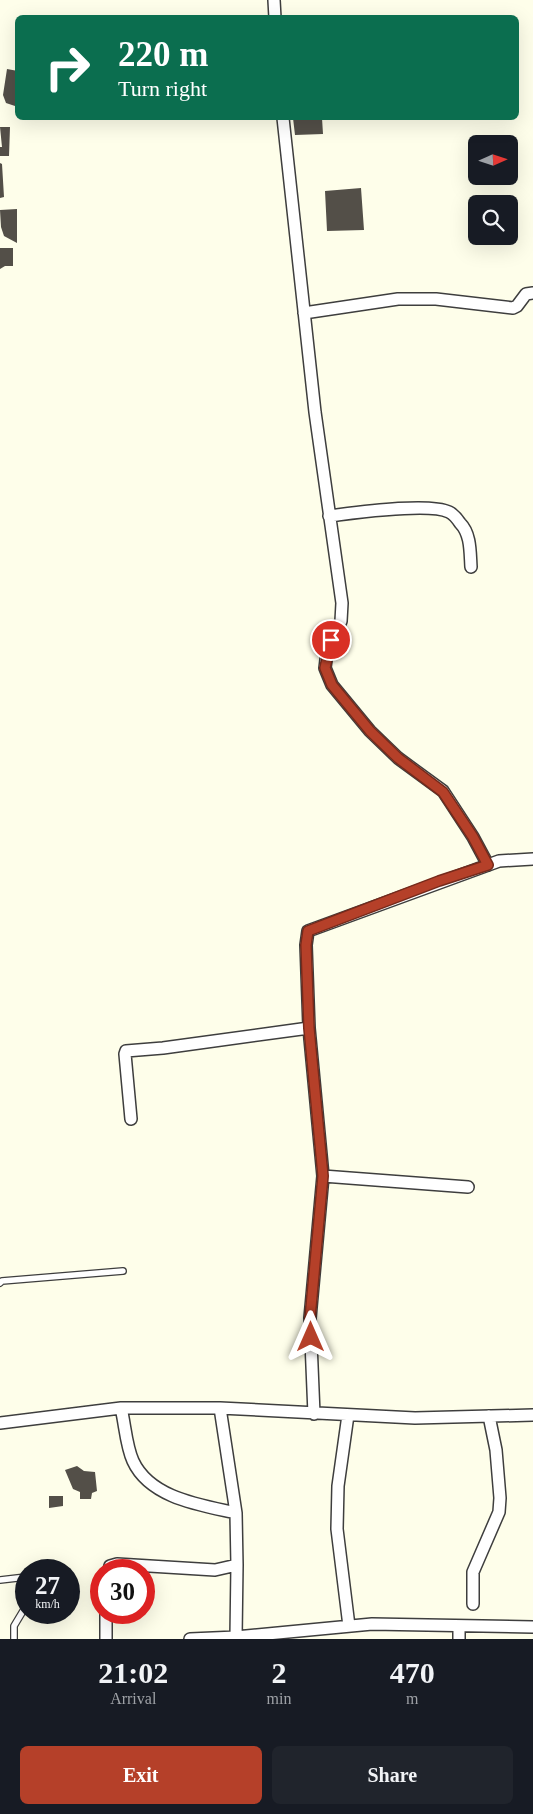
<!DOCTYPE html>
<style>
:root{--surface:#171b24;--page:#20242c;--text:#f1f3f6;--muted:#9ea1a6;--accent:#b54029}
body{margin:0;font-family:Georgia,serif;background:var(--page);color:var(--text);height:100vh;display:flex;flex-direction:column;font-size:19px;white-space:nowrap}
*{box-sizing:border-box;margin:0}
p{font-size:16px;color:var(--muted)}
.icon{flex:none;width:28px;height:28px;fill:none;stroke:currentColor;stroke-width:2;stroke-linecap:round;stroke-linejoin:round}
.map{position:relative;height:1639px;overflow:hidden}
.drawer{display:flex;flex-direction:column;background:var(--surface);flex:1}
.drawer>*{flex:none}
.guide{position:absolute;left:15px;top:15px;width:504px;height:105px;border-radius:8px;box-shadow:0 5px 20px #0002;background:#0b6e4f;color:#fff;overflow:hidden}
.needle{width:32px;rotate:87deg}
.tools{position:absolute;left:468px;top:135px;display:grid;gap:10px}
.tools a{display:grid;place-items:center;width:50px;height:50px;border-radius:8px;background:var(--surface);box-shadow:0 5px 20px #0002;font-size:25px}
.speed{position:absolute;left:15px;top:1559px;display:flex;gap:10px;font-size:25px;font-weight:700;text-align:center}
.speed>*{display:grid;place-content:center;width:65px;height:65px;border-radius:50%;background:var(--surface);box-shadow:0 5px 20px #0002;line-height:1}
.speed small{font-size:12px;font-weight:400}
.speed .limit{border:8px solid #d22;background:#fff;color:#111}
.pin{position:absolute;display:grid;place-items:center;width:42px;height:42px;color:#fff;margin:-21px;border:2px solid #fff;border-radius:50%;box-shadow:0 1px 5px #0007}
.me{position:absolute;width:55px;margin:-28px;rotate:0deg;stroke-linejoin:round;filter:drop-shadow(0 0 4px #0008)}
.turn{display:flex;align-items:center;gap:18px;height:105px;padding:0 20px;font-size:22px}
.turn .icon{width:65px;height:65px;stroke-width:2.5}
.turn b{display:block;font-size:35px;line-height:42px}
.eta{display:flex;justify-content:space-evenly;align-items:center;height:85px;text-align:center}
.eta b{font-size:30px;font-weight:700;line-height:35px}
.primary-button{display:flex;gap:10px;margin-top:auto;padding:10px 20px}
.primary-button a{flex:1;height:58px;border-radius:8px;background:var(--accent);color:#fff;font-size:20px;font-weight:700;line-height:58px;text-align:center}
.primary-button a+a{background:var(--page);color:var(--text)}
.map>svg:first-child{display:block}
.building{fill:#534f48}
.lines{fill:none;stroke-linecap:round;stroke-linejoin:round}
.lane-casing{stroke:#3e3e3e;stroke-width:8}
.street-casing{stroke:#3e3e3e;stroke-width:14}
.lane{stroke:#fff;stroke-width:5.5}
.street{stroke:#fff;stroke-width:11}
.route-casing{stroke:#762a1b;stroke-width:12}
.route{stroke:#b54029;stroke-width:9}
</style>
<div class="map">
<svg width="533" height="1639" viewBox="0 0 533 1639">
<rect width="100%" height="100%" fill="#fefeea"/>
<path class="building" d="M7,69L18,71V107L6,103L3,95Z
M293,118H322L323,134L295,135Z
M0,127H10L9,156H0V147H2Z
M0,163L2,164L4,197L0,198Z
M361,188L364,230L327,231L325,191Z
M17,209V243L4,236L1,227L0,210Z
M0,248H13V266H5L0,269Z
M77,1466L84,1471L95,1472L97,1491L92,1493L91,1499H80V1492L73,1489L65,1470Z
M49,1496H63V1506L49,1508Z"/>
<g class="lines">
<defs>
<path id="lane" d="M0,1283L2,1281L123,1271
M0,1580L26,1577
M14,1639V1626L26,1606"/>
<path id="street" d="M274,0L275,18
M283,118L315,412L342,603L341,621L327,652L325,668L332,685L370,731L398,758L443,791L473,837L488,865
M304,313L398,299H436L513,308L517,306L526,294L533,293
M329,516C354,513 428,502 449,512C453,514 458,520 460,523C471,534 470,552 471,567
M131,1119L125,1054L126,1051L163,1048L309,1028
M323,1176L468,1187
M121,1408C125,1424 126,1446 133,1461C150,1498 200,1505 236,1513
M314,1414L310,1318L323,1176L309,1028L306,945L308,931L499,861L533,859
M348,1415L338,1486L337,1529L349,1626
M0,1423L121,1408H220L415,1418L533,1415
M109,1570L110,1566L117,1564L215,1570L237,1565L236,1513L220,1408
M473,1604V1572L499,1512L500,1498L496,1450L489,1416
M459,1626V1639
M236,1637L237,1565
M106,1639V1612
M190,1639L236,1637L372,1624L533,1627"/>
</defs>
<use href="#lane" class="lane-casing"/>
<use href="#street" class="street-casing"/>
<use href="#lane" class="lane"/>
<use href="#street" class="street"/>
</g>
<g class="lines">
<defs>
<path id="route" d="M311,1337L310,1318L323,1176L309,1028L306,945L308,931L439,881L488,865L473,837L443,792L398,758L370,731L332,685L325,668L331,640"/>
</defs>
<use href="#route" class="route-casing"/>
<use href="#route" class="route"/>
</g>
</svg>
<div class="tools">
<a><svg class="needle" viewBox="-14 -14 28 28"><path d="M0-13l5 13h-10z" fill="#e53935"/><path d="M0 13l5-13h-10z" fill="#9ea1a6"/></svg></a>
<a><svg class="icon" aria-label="search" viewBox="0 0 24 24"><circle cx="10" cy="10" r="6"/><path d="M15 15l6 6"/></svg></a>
</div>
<div class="speed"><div>27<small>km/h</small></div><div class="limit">30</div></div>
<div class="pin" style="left:331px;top:640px;background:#d93025"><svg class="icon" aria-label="arrive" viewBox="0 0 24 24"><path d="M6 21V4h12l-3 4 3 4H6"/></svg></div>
<svg class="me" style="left:311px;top:1337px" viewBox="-20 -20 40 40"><path d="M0-17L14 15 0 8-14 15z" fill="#b54029" stroke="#fff" stroke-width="4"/></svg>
<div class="guide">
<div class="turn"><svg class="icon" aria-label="right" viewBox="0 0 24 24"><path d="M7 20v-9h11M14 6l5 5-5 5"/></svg><div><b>220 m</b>Turn right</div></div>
</div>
</div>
<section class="drawer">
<div class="eta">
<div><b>21:02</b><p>Arrival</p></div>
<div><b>2</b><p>min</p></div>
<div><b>470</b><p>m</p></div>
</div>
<div class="primary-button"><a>Exit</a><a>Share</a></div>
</section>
